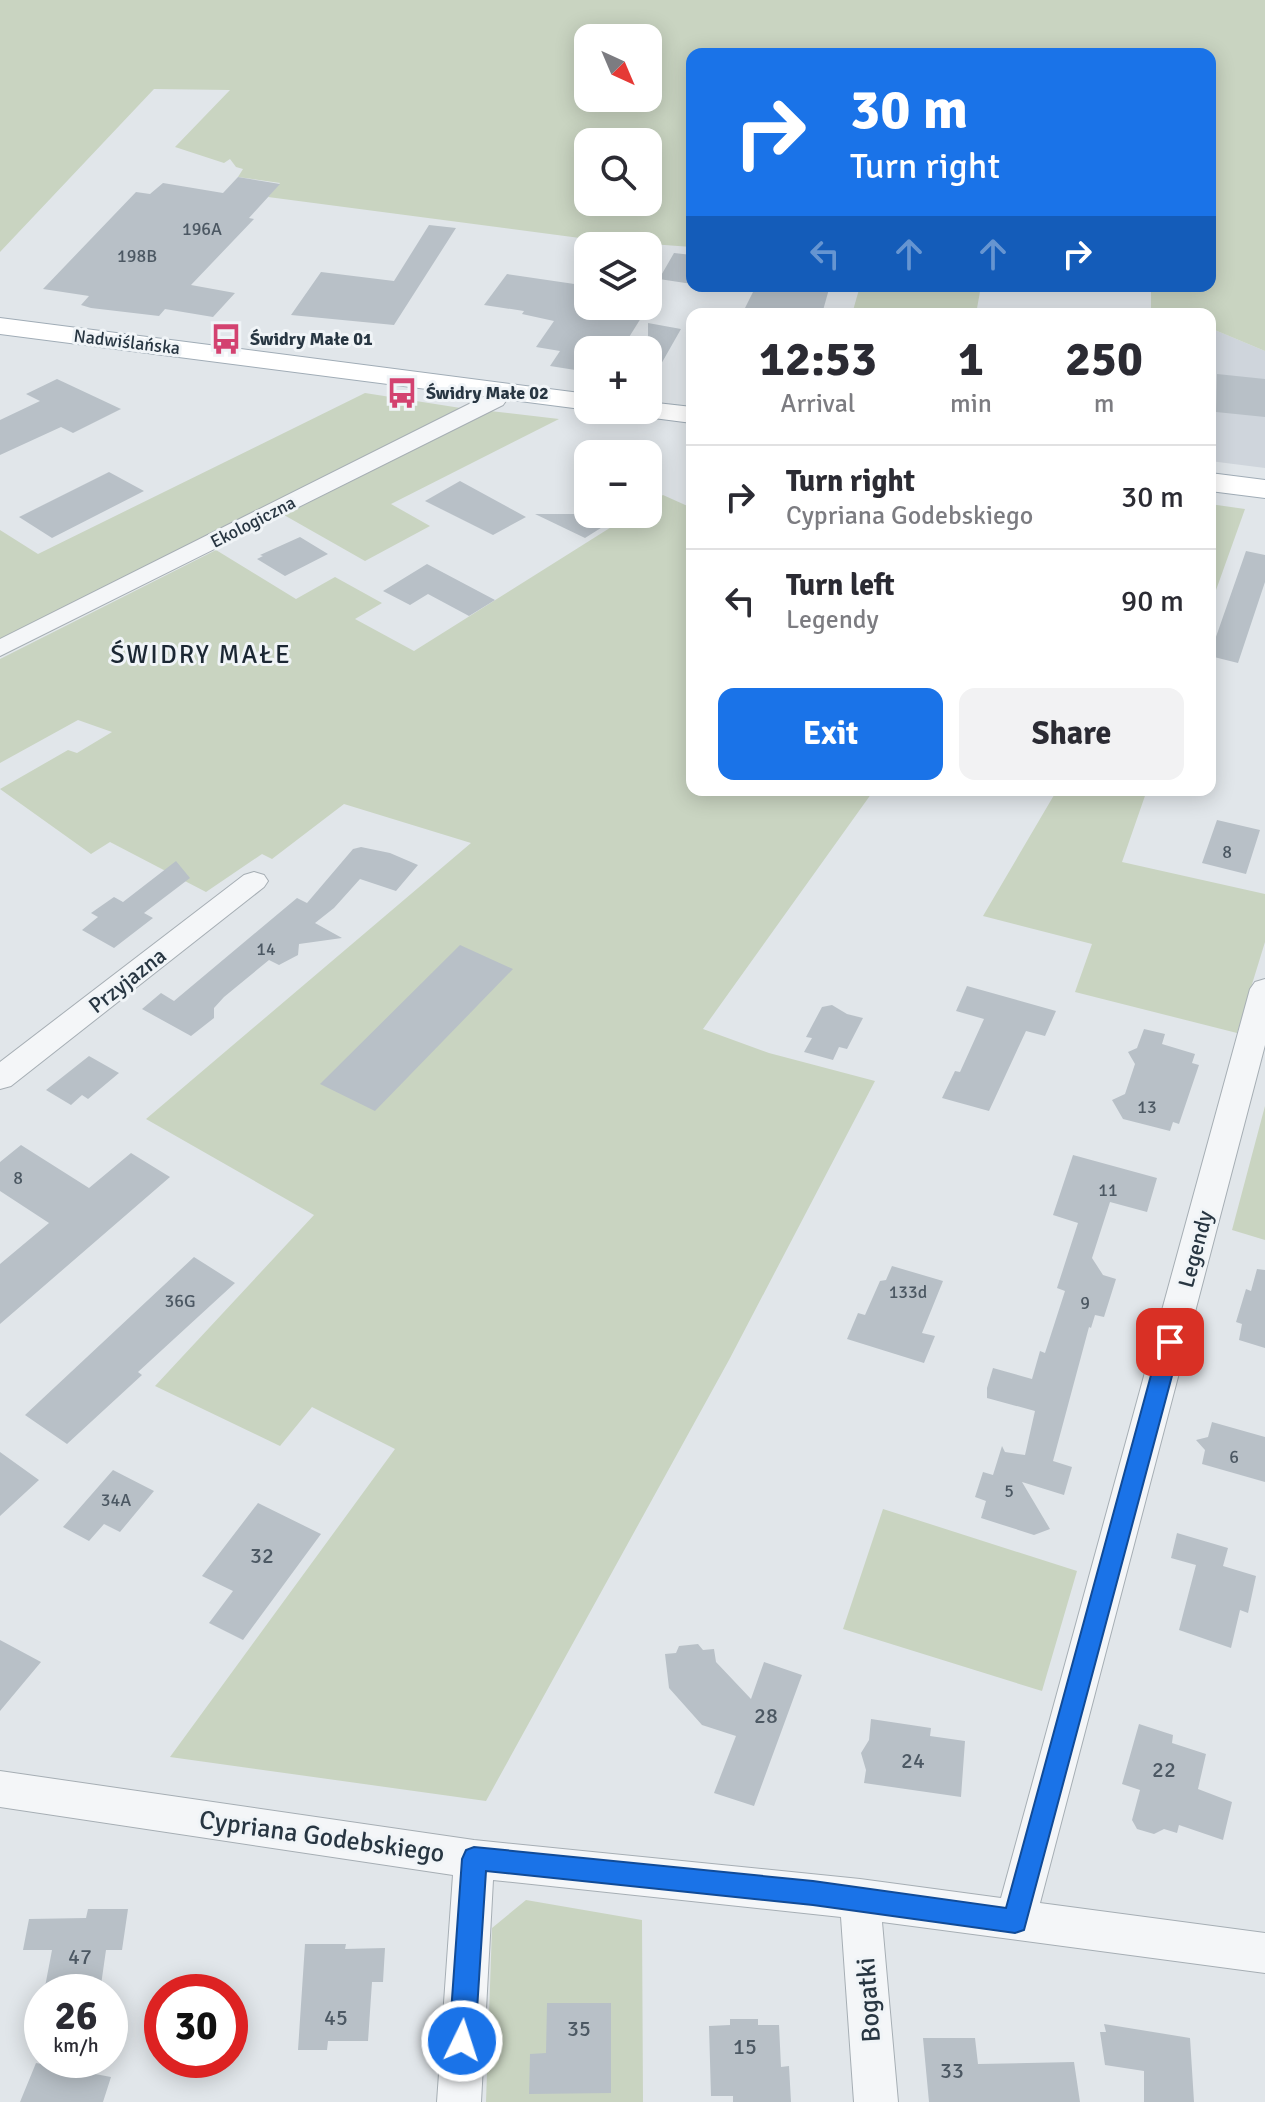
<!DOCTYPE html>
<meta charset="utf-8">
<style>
:root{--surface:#fff;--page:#f2f2f3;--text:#2b2b33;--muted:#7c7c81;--line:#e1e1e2;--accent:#1a73e8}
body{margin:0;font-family:Signika,sans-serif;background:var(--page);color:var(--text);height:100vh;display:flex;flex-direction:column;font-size:30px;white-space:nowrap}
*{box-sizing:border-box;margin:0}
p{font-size:26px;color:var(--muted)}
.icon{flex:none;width:44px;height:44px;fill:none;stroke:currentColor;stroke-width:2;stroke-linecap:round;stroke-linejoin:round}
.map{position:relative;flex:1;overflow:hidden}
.drawer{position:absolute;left:686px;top:308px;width:530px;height:488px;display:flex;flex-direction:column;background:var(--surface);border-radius:16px;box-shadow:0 4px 20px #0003}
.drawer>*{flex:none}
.banner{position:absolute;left:686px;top:48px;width:530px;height:244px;border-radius:16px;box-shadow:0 4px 20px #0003;background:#1a73e8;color:#fff;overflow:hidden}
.needle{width:52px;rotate:136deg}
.buttons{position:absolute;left:574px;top:24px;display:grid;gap:16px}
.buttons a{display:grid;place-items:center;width:88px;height:88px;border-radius:16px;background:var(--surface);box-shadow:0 4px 20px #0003;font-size:40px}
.speed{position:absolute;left:24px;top:1974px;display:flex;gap:16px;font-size:40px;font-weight:700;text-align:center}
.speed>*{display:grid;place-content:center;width:104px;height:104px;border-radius:50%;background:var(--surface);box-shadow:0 4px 20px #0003;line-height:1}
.speed small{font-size:20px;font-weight:400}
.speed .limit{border:12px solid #d22;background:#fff;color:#111}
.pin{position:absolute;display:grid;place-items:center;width:68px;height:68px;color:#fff;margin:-34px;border-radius:16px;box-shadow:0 4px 12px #0006}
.me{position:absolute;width:88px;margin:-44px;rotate:4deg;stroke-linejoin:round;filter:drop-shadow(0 0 6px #0008)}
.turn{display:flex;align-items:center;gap:28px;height:168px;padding:0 32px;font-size:36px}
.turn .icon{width:104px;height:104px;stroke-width:2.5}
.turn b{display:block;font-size:56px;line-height:68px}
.lanes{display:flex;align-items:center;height:76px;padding:0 32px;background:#0003;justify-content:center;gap:40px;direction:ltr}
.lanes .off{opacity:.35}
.eta{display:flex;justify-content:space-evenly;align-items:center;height:136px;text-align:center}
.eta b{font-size:48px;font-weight:700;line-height:56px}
.button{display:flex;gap:16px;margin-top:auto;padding:16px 32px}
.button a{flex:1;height:92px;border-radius:16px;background:var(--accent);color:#fff;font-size:32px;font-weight:700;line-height:92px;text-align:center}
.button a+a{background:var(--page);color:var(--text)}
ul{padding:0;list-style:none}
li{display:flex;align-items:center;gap:24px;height:104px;padding:0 32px;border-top:2px solid var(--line)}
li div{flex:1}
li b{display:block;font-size:30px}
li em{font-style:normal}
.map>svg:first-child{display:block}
.built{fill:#cfd5dc}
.green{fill:#c9d4c1;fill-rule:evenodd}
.building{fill:#b8c0c7}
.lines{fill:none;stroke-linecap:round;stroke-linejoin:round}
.minor-casing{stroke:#a6aeb4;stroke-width:2}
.major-casing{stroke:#a0acb6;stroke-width:2}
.minor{fill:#f4f6f8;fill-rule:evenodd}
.major{fill:#fff;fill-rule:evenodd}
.route{fill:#1a73e8;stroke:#114b97;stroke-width:2}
.labels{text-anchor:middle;stroke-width:6;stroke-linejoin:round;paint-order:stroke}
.number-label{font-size:18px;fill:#4c5863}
.far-poi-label{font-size:18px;font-weight:bold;fill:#283642;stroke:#f0f4f7;text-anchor:start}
.far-street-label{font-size:18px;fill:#283642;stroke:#f0f4f7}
.street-label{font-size:22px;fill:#283642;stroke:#f0f4f7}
.near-number-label{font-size:22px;fill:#4c5863}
.quarter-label{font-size:26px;letter-spacing:2px;fill:#1b2733;stroke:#f0f4f7}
.near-street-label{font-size:26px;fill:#283642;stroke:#f0f4f7}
</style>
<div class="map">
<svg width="1265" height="2102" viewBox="0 0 1265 2102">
<rect width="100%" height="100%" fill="#e1e6ea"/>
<path class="built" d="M1210,328L1265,351V468L1210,461Z"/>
<path class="green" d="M0,0H1265V351L1210,328V314L1151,312V292L1140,286H1210V54H692V247L595,240L268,197L280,183L238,177L243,169L236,167L230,159L224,163L175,147L230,90L154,89L0,252ZM588,38H648V98H588ZM588,142H648V202H588Z
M860,286H981L976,314H852Z
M365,393L467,409L0,642V530L38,554Z
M490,411L559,419L391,504L430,526L365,561L284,515Z
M663,495L692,508V790H874L703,1029L769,1053L875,1081L729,1360L486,1801L170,1757L395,1449L312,1407L280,1446L155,1386L314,1215L146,1119L471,843L344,804L272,859L262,854L206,892L110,842L91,854L0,789L68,750L77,753L112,732L78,720L0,763V659L216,550L296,599L335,577L382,603L355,619L414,651L632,514H648V504Z
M1210,504L1245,509L1210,607Z
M1057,790H1147L1122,862L1265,894V942L1237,1033L1075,992L1092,944L983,916Z
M1265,1106V1240L1232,1230Z
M883,1509L1077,1571L1042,1691L843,1629Z
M526,1900L642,1920L643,2102H486L492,1928Z"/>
<path class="building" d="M238,177L280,184L249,218L254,219L191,285L235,293L213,317L165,309L159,316L91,308L81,305L89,296L43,289L136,192L150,194L163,183L223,193Z
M429,225L456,228L394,325L291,315L321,272L394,281Z
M674,253L692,255V284L659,279Z
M507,274L588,286V306H648V286H661L626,342L611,340L604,350L588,347V372L550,366L560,351L536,347L554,321L522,314L524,311L484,305Z
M756,286H797L829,289L822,314H742Z
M648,323L681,329L648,387Z
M1217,374L1265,379V417L1216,412Z
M57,379L121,409L73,433L61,427L0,455V420L40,401L26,394Z
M109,472L144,491L52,538L19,517Z
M460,481L526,517L493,535L425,501Z
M535,514H623L585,538Z
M300,537L328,554L285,576L257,559L263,556L260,555Z
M1246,551L1265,555V582L1238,663L1210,656V654Z
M427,564L495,600L469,616L428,594L410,605L383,591Z
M1217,820L1260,830L1246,874L1202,863Z
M361,847L390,853L418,865L396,891L360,879L334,908L315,923L342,938L299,944L298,955L279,965L269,960L224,997L214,1008V1018L191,1036L142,1009L161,993L174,1001L297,898L307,903L353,849Z
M176,861L190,878L144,913L153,918L114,948L82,930L98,917L91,913L114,897L123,902Z
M460,945L513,969L375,1111L320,1084Z
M967,986L1056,1011L1045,1036L1026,1031L989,1111L942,1098L955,1071L960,1072L984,1019L956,1011Z
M832,1005L847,1014L863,1018L847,1049L839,1047L833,1060L804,1052L812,1038L806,1037L822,1007Z
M1144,1029L1165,1034L1162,1044L1195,1054L1192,1063L1199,1065L1179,1124L1173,1122L1170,1131L1123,1119L1112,1100L1125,1094L1135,1064L1128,1052L1137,1048Z
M89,1056L119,1073L88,1099L82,1095L71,1105L46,1090Z
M21,1145L89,1188L131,1153L170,1177L0,1324V1264L49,1223L0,1191V1162Z
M1073,1155L1157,1178L1147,1212L1110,1202L1092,1258L1103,1275L1116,1279L1104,1317L1095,1315L1091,1328L1089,1327L1053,1461L1072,1467L1064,1495L1022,1482L1050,1529L1034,1535L981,1518L986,1501L975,1497L983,1472L993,1475L1002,1446L1005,1452L1025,1455L1035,1411L987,1398V1388L993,1368L1032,1379L1040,1351L1045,1353L1065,1291L1057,1288L1078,1223L1053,1215Z
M194,1257L235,1283L138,1372L142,1375L67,1444L25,1415Z
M892,1266L943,1281L922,1333L935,1336L924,1363L847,1339L858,1313L865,1315L880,1281L886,1280Z
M1257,1269L1265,1270V1348L1239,1340L1242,1324L1236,1322L1246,1289L1251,1291Z
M1212,1422L1265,1437V1482L1202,1464L1205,1450L1196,1440L1208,1437Z
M0,1452L39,1480L0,1516Z
M113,1470L154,1491L120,1532L104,1524L89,1541L63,1527Z
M258,1503L321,1534L243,1640L209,1623L233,1591L202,1576Z
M1177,1533L1228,1548L1223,1566L1256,1576L1248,1613L1240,1610L1231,1648L1179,1630L1196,1565L1171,1558Z
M0,1640L41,1662L0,1711Z
M698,1644L703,1650L714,1649L716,1662L751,1699L764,1662L802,1675L754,1806L714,1793L736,1736L702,1725L669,1688L665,1654L676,1653L679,1646Z
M871,1719L931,1728L930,1736L965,1741L961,1797L864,1783L866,1770L861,1753L869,1740Z
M1139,1724L1173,1735L1172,1743L1206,1754L1198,1789L1232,1802L1223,1840L1179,1825L1177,1833L1164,1829L1154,1834L1137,1829L1132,1820L1140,1790L1122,1784Z
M88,1909H128L122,1950H106L100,1992H44L52,1950H23L29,1919L86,1918Z
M305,1944H346L345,1949L385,1948L383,1982H372L368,2041H328L327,2050H298Z
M547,2003H611V2093L529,2094L530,2054L546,2053Z
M730,2019H758V2025H779L781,2067L789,2066L791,2102H733V2096H711L709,2026L730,2025Z
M1104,2024L1190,2038L1194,2102H1144V2071L1105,2065L1100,2032H1106Z
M923,2038H975L978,2064L1074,2062L1080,2102H929Z
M36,2063L111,2077L103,2102H20Z"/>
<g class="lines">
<defs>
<path id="minor" d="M502,385L513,391L503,405L0,656V639L487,395L494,386Z
M254,872L264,875L268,881L264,887L11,1086L0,1089V1062L244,875Z
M1265,979V1045L1040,1903L1265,1933V1973L882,1922L898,2102H854L841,1917L493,1880L481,2102H437L453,1875L0,1807V1771L474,1840L860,1879L1001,1898L1250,989L1255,982Z"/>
<path id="major" d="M0,318L588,394L589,410L0,334Z
M648,402L692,407V423L638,416L634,410H648Z
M1210,473L1265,480V498L1210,491Z"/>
</defs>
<use href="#minor" class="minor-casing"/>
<use href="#major" class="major-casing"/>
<use href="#minor" class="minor"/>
<use href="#major" class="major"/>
</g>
<path class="route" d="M1170,1334L1178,1336L1181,1342L1024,1930L1015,1933L813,1905L486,1871L475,2041L472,2050L462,2054L453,2050L449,2041L462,1859L466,1850L474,1847L813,1881L1006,1908L1160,1342L1163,1336Z"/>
<defs>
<symbol id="bus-bare" viewBox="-9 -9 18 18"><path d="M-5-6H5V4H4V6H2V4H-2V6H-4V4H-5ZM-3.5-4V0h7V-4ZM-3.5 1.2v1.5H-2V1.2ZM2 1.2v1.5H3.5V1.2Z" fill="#d34270" stroke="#f0f4f7" stroke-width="2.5" paint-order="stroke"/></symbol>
</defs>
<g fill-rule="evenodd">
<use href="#bus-bare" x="204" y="317" width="44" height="44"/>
<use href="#bus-bare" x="380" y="371" width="44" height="44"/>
</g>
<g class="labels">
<g class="number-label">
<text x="202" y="235">196A</text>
<text x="137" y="262">198B</text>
<text x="1227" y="858">8</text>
<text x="266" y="955">14</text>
<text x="1147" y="1113">13</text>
<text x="18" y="1184">8</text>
<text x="1108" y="1196">11</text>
<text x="908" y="1298">133d</text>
<text x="180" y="1307">36G</text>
<text x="1085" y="1309">9</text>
<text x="1234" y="1463">6</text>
<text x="1009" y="1497">5</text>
<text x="116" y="1506">34A</text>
</g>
<g class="far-poi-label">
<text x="250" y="345">Świdry Małe 01</text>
<text x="426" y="399">Świdry Małe 02</text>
</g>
<g class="far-street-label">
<text transform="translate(127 342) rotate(7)" y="6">Nadwiślańska</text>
<text transform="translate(253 522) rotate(-27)" y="6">Ekologiczna</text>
</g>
<g class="street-label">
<text transform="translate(127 980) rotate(-38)" y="8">Przyjazna</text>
<text transform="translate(1195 1249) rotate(-75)" y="8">Legendy</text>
</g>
<g class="near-number-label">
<text x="262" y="1563">32</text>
<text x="766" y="1723">28</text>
<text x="913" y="1768">24</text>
<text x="1164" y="1777">22</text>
<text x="80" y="1964">47</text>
<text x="336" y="2025">45</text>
<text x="579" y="2036">35</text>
<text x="745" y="2054">15</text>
<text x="952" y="2078">33</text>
</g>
<g class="quarter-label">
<text x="201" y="663">ŚWIDRY MAŁE</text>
</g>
<g class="near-street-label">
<text transform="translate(322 1836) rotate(8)" y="9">Cypriana Godebskiego</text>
<text transform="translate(868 2000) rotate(-94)" y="9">Bogatki</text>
</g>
</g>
</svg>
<div class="buttons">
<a><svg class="needle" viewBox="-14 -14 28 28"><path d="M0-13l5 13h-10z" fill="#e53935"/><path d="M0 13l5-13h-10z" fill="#7c7c81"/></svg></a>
<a><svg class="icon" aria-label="search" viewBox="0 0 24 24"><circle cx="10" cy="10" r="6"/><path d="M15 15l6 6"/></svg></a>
<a><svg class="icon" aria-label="layers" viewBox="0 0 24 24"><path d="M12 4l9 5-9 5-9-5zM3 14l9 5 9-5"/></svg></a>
<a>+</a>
<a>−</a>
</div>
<div class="speed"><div>26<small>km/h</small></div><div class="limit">30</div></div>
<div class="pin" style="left:1170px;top:1342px;background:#d93025"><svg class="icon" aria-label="arrive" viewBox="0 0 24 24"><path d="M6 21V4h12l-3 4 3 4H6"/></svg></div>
<svg class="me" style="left:462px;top:2041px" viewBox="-20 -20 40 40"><circle r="17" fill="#1a73e8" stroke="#fff" stroke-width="3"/><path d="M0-11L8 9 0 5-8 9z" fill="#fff"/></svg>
<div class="banner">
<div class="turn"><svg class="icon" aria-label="right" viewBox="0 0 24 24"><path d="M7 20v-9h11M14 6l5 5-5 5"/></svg><div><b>30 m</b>Turn right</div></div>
<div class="lanes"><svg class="icon off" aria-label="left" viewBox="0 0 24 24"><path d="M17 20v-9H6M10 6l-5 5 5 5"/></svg><svg class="icon off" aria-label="ahead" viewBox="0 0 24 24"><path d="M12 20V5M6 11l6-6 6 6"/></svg><svg class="icon off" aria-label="ahead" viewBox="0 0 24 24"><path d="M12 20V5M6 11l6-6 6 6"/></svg><svg class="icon" aria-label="right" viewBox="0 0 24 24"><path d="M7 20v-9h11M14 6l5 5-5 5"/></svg></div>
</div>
<section class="drawer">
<div class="eta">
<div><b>12:53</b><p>Arrival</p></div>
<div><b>1</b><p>min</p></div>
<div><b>250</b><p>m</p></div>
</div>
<ul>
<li><svg class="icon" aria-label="right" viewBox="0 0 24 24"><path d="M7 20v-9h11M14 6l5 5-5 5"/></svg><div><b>Turn right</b><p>Cypriana Godebskiego</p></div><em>30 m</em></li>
<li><svg class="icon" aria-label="left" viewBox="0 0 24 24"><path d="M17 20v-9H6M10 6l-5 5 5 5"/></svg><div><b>Turn left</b><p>Legendy</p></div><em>90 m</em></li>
</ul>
<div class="button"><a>Exit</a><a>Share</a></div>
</section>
</div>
